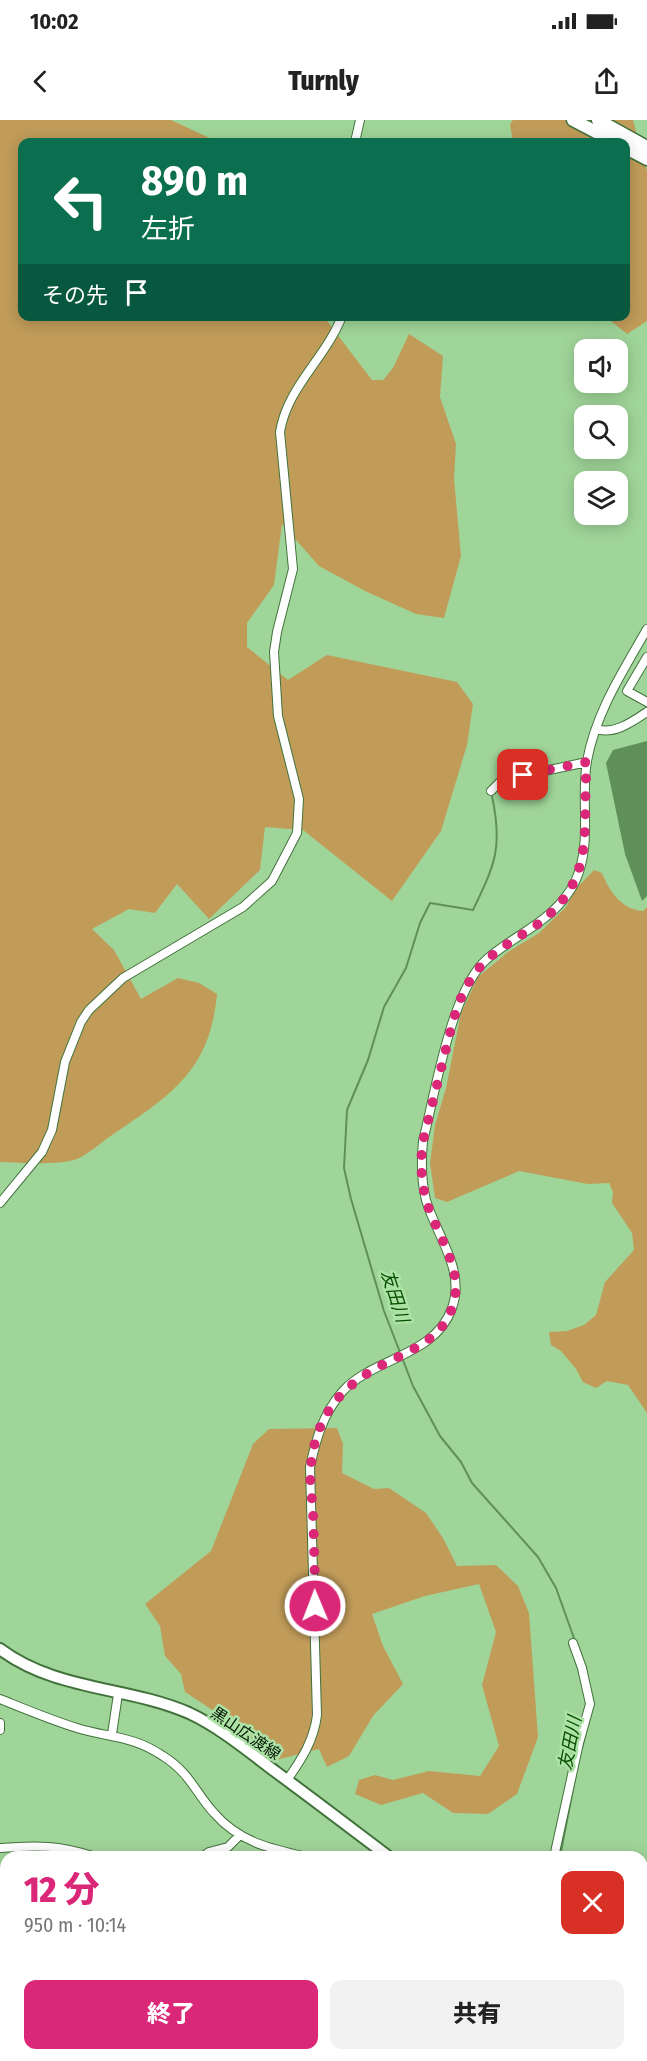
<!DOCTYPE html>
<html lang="ja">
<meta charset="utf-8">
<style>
:root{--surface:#fff;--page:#f2f2f2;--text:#222;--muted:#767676;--accent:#db2777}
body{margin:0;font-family:"Fira Sans Condensed","Noto Sans JP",sans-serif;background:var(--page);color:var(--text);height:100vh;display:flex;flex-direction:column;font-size:22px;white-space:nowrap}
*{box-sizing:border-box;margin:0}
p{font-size:20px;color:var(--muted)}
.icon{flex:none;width:33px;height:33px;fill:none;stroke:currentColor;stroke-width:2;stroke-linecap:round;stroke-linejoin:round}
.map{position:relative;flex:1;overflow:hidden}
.side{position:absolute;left:0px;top:1731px;width:648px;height:210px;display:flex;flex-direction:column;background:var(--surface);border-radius:18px 18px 0 0;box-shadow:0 3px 15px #0003}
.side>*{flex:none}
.banner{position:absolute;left:18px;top:18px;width:612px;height:183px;border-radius:12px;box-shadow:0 3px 15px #0003;background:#0b6e4f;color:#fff;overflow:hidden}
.controls{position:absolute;left:574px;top:219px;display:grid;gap:12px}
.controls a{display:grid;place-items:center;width:54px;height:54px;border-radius:12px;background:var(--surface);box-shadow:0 3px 15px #0003;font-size:30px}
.pin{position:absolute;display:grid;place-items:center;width:51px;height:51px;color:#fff;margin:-26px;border-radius:12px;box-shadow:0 3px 9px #0006}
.me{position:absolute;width:66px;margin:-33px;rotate:359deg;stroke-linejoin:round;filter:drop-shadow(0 0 4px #0008)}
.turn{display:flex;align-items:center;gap:21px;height:126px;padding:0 24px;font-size:27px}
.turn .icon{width:78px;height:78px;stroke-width:2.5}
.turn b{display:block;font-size:42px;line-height:51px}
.then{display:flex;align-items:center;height:57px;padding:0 24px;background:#0003;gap:12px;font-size:22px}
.round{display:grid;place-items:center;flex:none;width:63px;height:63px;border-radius:12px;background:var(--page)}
.headline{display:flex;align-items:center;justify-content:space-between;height:102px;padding:0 24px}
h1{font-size:36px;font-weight:800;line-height:45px;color:var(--accent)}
.cta{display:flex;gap:12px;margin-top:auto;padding:12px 24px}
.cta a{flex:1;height:69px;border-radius:12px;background:var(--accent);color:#fff;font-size:24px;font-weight:800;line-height:69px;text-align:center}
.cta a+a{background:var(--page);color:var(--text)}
.status{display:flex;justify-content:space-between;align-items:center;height:42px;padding:0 30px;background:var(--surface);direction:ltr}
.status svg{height:16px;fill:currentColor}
header{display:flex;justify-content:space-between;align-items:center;height:78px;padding:0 24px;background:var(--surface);font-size:27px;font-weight:800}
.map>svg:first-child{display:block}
.green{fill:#c19c59}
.water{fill:#5f9059}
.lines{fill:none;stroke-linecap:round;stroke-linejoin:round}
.stream{stroke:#5f9059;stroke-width:2}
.minor-casing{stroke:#42723c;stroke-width:10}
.major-casing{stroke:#42723c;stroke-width:14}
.highway-casing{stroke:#42723c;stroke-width:15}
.minor{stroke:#fff;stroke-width:8}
.major{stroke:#fff;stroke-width:10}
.highway{stroke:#fff;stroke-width:12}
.route{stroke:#db2777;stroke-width:10;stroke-dasharray:0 18}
.labels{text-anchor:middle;stroke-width:5;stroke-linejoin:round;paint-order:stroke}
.street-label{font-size:16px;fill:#041703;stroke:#ade2a6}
.water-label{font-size:18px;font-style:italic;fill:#075000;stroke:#ade2a6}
</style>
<div class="status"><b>10:02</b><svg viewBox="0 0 49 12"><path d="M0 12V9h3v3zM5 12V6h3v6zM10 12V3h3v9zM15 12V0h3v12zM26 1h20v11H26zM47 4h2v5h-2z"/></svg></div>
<header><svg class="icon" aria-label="back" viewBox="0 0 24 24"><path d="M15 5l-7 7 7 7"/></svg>Turnly<svg class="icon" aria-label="share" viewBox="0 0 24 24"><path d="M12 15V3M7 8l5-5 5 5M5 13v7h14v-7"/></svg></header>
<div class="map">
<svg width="647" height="1941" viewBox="0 0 647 1941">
<rect width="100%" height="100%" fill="#a0d599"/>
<path class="green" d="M0,0H171L218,22H22V196L324,197L372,260H383L393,248L409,214L443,236L440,277L456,324L454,358L461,436L444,498L416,494L365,471L319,446L282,404L274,465L247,503V527L288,560L327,535L457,562L473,584L467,625L441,711L392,781L303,710L265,707L260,750L209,799L177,764L155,793L129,789L92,809L114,830L141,879L178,858L199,863L217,874C210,951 171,975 112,1015C101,1022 86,1037 74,1040C56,1045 20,1043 0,1042Z
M513,0H633L647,51V201L627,214L606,197L626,196V22H513L510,4Z
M594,750L602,753C610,772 621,789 643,791L647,787V1293L628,1265L607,1261L596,1268L583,1262L576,1249L561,1231L551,1225L549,1212L567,1211L584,1205L596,1195L605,1162L634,1130L632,1113L612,1083L613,1072L609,1063L588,1064L519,1051L447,1082L435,1078L430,1043L435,1005L446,968L461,893L478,857L508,832L539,813L566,787L576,769Z
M337,1308L343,1324L342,1353L374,1369L389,1368L426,1393L443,1418L457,1446L496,1445L518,1466L529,1493L538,1617L517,1674L488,1694L453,1693L423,1673L381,1685L355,1674L359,1660L375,1655L393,1660L429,1651L480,1656L499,1626L482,1565L496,1512L479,1464L425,1476L372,1494L383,1526L403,1564L373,1596L349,1636L327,1647L319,1629L276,1640L241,1609L185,1572L181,1554L165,1536L160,1506L145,1484L211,1431L253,1324L269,1309Z"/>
<path class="water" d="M647,621V776L642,781L625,734L606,643L613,630Z"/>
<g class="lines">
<path class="stream" d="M492,676C503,728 495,744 473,790L430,783L420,803L406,848L384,887L368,940L347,990L344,1048L351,1079L384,1191L413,1266L440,1316L461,1342L472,1363L538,1437L556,1468L575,1521
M582,1628L591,1593
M560,1737L576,1654
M571,1941L572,1935"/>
<defs>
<path id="minor" d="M355,22L360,0
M647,537L627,571L647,582
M596,609C614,615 632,602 647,592
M491,671L502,660L587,642
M0,1083L42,1032L52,1010L65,942L81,902L89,890L123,858L243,787L272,761L297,713L299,679L278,596L274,532L277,512L293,449L280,312C287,267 326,238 342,196
M0,1579C25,1589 51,1600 77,1608C109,1618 132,1615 163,1636C190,1653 195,1672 214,1693C239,1722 271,1729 307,1737
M0,1603V1610
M112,1614L118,1574
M287,1660C302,1639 314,1620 317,1595L310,1347C316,1319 323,1294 342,1272C373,1237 435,1237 452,1188C466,1150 436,1115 426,1080C421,1060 421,1042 423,1021C435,974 451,870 487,839C517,813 556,800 575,762C593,723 580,681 587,641C596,592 623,551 647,509
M0,1728C37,1725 60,1725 96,1737
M202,1737L209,1732L228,1727L239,1716
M554,1737L579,1623L590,1584L582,1548L573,1523
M0,1912L6,1915
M184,1935L190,1941
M17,1941L33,1935
M252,1941L255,1935
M455,1941L466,1935"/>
<path id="major" d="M0,1529C56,1571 127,1566 189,1593C221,1608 248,1631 276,1652C314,1680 352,1709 389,1737
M642,1838L647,1829
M642,1882L647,1886
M594,1941L596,1935"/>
<path id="highway" d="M573,0L615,22
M598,0L647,27
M626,28L647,39"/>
</defs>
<use href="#minor" class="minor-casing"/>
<use href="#major" class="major-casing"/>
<use href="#highway" class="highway-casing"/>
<use href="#minor" class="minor"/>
<use href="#major" class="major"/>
<use href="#highway" class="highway"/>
</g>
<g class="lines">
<path class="route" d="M315,1486C315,1454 314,1423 313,1391C312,1376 309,1360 311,1345C316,1294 343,1264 388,1242C414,1229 442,1218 452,1188C466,1150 436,1115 426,1080C421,1060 420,1042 423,1021C430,993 437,965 444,937C451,910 456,882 471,859C485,836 511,822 534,807C599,760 581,711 587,642L523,655"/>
</g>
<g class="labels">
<g class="street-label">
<text transform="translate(246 1613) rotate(34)" y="6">黒山広渡線</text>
</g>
<g class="water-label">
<text transform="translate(395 1176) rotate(72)" y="6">友田川</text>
<text transform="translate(570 1623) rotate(-79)" y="6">友田川</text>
</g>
</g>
</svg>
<div class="controls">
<a><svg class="icon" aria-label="sound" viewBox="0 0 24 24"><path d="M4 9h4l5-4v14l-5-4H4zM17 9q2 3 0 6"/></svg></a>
<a><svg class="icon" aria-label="search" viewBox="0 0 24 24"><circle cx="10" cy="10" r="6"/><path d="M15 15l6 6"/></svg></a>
<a><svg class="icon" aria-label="layers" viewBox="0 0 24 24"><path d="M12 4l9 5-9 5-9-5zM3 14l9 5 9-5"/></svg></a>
</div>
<div class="pin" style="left:523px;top:655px;background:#d93025"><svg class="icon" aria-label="arrive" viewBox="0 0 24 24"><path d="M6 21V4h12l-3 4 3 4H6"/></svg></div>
<svg class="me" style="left:315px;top:1486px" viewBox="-20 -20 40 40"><circle r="17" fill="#db2777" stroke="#fff" stroke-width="3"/><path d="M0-11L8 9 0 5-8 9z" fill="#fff"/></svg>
<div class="banner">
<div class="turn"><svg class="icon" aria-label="left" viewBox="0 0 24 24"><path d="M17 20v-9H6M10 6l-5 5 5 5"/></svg><div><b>890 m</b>左折</div></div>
<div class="then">その先<svg class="icon" aria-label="arrive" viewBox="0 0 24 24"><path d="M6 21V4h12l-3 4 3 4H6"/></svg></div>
</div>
<section class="side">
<div class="headline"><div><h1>12 分</h1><p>950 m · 10:14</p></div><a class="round" style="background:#d93025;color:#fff"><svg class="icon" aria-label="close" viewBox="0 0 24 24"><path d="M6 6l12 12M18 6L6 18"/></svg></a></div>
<div class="cta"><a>終了</a><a>共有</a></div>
</section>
</div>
